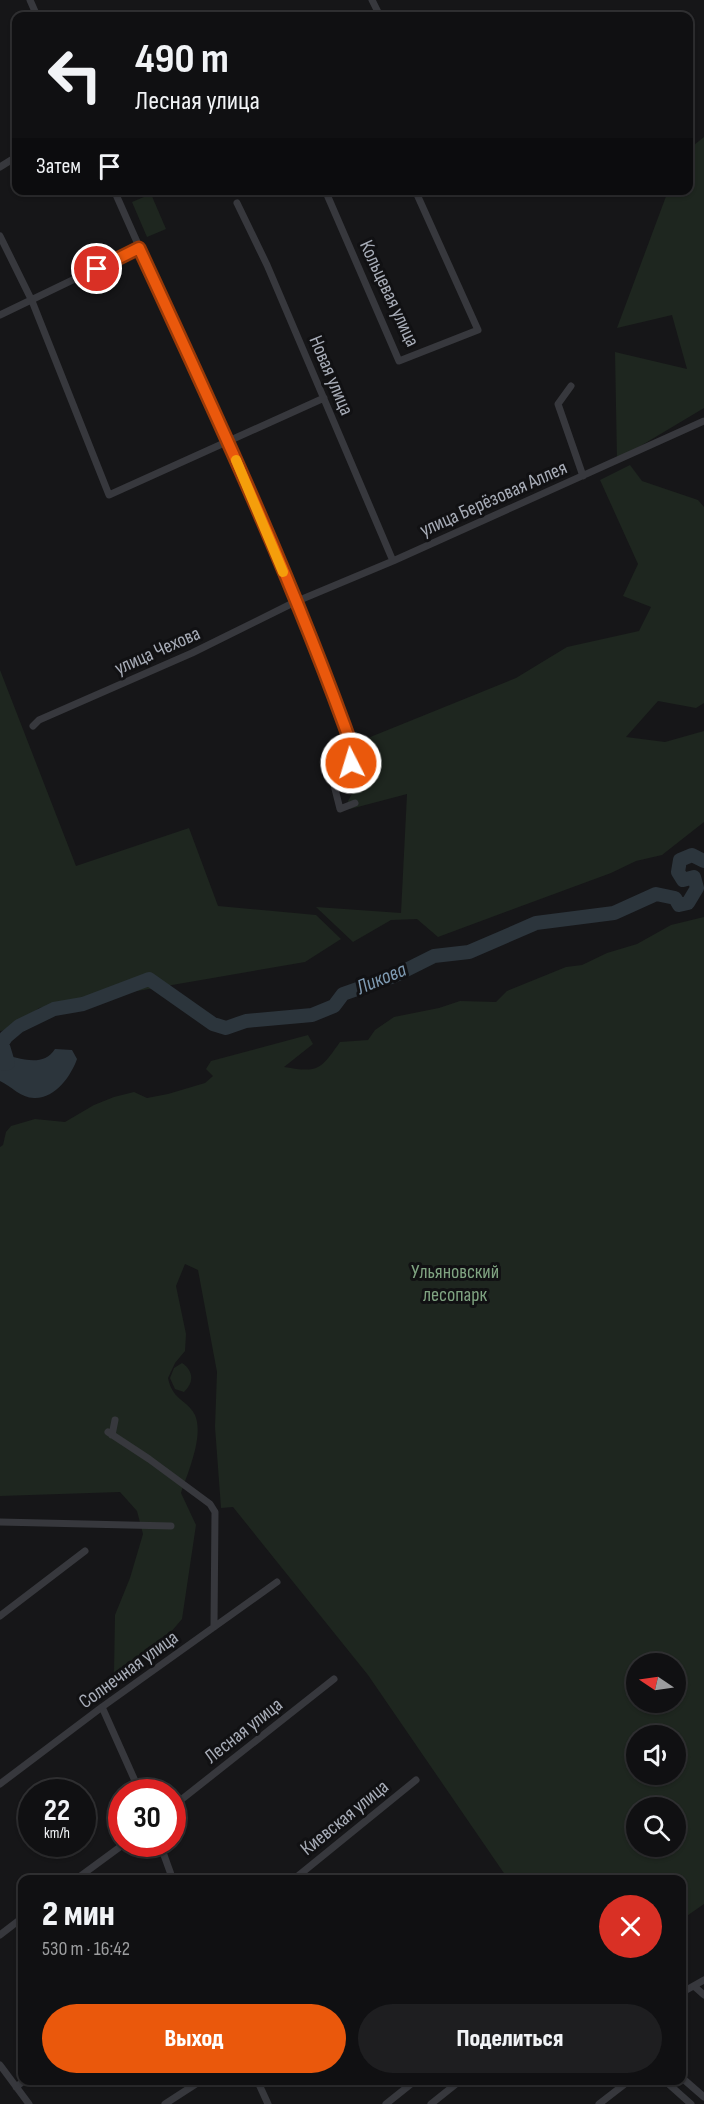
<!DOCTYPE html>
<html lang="ru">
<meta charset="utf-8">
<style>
:root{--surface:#101012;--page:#1e1e20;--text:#f1f3f6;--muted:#9c9d9f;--line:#303032;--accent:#ea580c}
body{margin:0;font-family:"Sofia Sans Condensed",sans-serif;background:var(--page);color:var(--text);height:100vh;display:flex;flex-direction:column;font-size:22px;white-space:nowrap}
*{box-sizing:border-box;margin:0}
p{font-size:20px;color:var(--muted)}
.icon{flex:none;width:33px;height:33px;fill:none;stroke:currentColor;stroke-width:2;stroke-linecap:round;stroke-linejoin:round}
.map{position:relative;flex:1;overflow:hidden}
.sheet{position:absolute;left:18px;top:1875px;width:668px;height:210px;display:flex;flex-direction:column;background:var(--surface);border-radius:12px;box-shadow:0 2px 4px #0004,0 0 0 2px var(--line)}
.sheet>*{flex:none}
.guide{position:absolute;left:12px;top:12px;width:681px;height:183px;border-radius:12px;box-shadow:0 2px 4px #0004,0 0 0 2px var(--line);background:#101012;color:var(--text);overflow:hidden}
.needle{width:39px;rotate:283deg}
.fabs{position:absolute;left:626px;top:1653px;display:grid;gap:12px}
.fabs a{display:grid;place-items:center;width:60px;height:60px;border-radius:50%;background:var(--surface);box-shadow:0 2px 4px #0004,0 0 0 2px var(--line);font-size:30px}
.speed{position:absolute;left:18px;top:1779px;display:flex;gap:12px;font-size:30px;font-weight:700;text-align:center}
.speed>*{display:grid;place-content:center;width:78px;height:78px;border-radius:50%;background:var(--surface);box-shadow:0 2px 4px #0004,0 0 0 2px var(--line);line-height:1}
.speed small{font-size:15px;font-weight:400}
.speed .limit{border:9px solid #d22;background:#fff;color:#111}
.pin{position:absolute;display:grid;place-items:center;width:51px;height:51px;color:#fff;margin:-26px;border:3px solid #fff;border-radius:50%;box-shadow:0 2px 6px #0007}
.me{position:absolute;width:66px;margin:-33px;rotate:355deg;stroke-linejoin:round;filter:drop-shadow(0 0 4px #0008)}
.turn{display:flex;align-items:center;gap:21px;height:126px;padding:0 24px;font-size:27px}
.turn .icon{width:78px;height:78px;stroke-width:2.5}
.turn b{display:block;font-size:42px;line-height:51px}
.then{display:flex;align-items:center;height:57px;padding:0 24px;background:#0003;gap:12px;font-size:22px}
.round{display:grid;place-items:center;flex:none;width:63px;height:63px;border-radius:32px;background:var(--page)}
.head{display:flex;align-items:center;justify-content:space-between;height:102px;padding:0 24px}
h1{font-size:36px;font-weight:800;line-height:45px}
.cta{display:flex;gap:12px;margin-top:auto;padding:12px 24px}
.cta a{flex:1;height:69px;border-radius:36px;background:var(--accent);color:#fff;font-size:24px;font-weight:800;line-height:69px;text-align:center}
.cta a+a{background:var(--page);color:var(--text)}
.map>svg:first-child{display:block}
.green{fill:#1e261f;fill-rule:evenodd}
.water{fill:#2c353c}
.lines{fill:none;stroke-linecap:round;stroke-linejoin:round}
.river{stroke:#2c353c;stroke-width:14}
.street{stroke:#37383d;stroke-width:7}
.route-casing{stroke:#983908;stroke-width:15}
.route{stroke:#ea580c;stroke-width:10}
.slow{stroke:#f59e0b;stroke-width:10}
.labels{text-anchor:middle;stroke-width:6;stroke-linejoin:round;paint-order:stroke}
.street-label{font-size:20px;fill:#a8adb8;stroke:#111113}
.park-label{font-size:20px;fill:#7fa381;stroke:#111113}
.water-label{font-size:21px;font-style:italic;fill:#7f9bb3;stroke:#111113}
</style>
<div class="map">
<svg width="704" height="2104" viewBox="0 0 704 2104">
<rect width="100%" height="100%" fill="#161618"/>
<path class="green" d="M704,137V408L617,460L615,352L687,369L672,315L617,328L668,191L688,190L689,149Z
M151,194L166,229L147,237L132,202Z
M630,465L642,481L698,500L704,507V703L696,708L658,701L626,737L665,742L704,731V822L662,855L636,861L611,873L438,937L417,919L391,920L353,942L316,907L401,913L407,794L350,809L348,801L366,769L358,742L516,678L567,647L639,631L651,607L623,596L638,564L600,480Z
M0,670L76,866L189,828L218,906L316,915L341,939L305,962L39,1008L8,1030L0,1031Z
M704,917V1904L681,1920V1880L508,1879L368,1675L233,1507L221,1508L215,1427L217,1372L198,1270L185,1264L176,1286L186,1334L185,1351L175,1363L168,1378C169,1382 170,1387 173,1391C178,1400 190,1404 195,1415C204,1436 188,1472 181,1493L196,1525L182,1619L147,1660L114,1673L115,1615L130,1578L143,1534L137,1511L120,1492L0,1496V1147L3,1145L6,1132L11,1126L35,1119L65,1122L94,1105L114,1097L134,1092L147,1098L168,1094L205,1083L213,1076L206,1069L211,1061L308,1035L313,1044L284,1067C319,1073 320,1070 340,1042L368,1040L375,1030L394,1017L439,1008L460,1001L496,1002L507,991L566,967L582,965L607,953L637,944L671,925ZM636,1664H675V1702H636ZM636,1736H675V1774H636ZM636,1808H675V1846H636Z
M182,1363C194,1371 194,1383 184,1392L175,1389L170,1378L174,1368Z"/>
<path class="water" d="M55,1049L72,1050L77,1059C71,1076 55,1099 34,1098C21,1098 11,1086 0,1081V1054C18,1057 42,1069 55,1049Z"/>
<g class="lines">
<path class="river" d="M0,1064L8,1063L2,1043L6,1037L19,1026L54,1009L83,1004L149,979L213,1024L226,1028L246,1021L312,1015L334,1006L343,994L394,976L434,956L469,952L536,923L614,913L656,894L675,898L679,905L688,903L697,888L694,877L683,880L678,872L680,860L692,855L704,861"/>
<path class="street" d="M30,0L37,16
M372,0L380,16
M0,167L16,157
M114,190C196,377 285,560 354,752L351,763L332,777L340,809L355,803
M325,190L399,361L478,330L415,190
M237,203L267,265L393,561
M0,236L32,301L109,495L324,398
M0,315L139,248
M571,386L558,404L583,476
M33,726L39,720L192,653L295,602L393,561L704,421
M108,1432L149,1459L210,1504L215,1512L214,1627
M112,1435L115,1420
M0,1522L171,1526
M0,1616L85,1551
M102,1707L140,1792
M0,1784L102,1707L277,1582
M172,1807L334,1679
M160,1844L173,1880
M75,1880L124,1844
M293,1880L416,1780
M0,1935L22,1918
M695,1987L704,1995
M681,1993L704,1980
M0,2065L29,2104
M681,2077L704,2097
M257,2080L268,2104
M664,2080L691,2104
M16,2087L25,2080
M165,2104L202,2080
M386,2104L416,2080
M431,2104L461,2080
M599,2104L630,2080"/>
</g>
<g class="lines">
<defs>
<path id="route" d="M97,269L139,248C216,414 293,580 354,752L351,763"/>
</defs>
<use href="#route" class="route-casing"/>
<use href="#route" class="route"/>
<path class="slow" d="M236,460L283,572"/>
</g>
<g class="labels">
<g class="street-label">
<text transform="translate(390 293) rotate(65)" y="7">Кольцевая улица</text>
<text transform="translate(332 375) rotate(67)" y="7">Новая улица</text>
<text transform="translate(493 498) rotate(-24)" y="7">улица Берёзовая Аллея</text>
<text transform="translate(157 650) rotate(-24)" y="7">улица Чехова</text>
<text transform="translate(128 1669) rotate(-36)" y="7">Солнечная улица</text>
<text transform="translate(243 1730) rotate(-38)" y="7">Лесная улица</text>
<text transform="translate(344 1817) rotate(-39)" y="7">Киевская улица</text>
</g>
<g class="park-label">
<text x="455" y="1278">Ульяновский<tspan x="455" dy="23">лесопарк</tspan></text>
</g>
<g class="water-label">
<text transform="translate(381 978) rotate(-23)" y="7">Ликова</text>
</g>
</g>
</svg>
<div class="fabs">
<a><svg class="needle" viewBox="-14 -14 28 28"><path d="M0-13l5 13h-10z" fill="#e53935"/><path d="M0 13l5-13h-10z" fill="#9c9d9f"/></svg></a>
<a><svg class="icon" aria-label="sound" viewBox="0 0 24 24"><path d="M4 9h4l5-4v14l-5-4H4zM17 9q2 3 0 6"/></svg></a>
<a><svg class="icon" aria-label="search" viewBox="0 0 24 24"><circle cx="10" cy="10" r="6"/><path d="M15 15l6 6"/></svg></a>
</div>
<div class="speed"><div>22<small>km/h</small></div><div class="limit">30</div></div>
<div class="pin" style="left:97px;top:269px;background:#d93025"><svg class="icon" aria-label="arrive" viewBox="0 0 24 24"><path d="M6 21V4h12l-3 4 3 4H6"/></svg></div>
<svg class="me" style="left:351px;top:763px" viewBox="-20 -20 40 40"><circle r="17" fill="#ea580c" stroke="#fff" stroke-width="3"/><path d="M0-11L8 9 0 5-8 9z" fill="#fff"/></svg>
<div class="guide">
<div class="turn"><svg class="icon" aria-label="left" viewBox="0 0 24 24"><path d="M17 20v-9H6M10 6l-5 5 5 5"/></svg><div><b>490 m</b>Лесная улица</div></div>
<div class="then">Затем<svg class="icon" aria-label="arrive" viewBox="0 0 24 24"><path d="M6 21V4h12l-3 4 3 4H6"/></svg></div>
</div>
<section class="sheet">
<div class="head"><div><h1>2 мин</h1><p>530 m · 16:42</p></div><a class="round" style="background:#d93025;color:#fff"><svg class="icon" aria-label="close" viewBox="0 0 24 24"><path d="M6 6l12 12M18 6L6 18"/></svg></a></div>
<div class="cta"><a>Выход</a><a>Поделиться</a></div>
</section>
</div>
